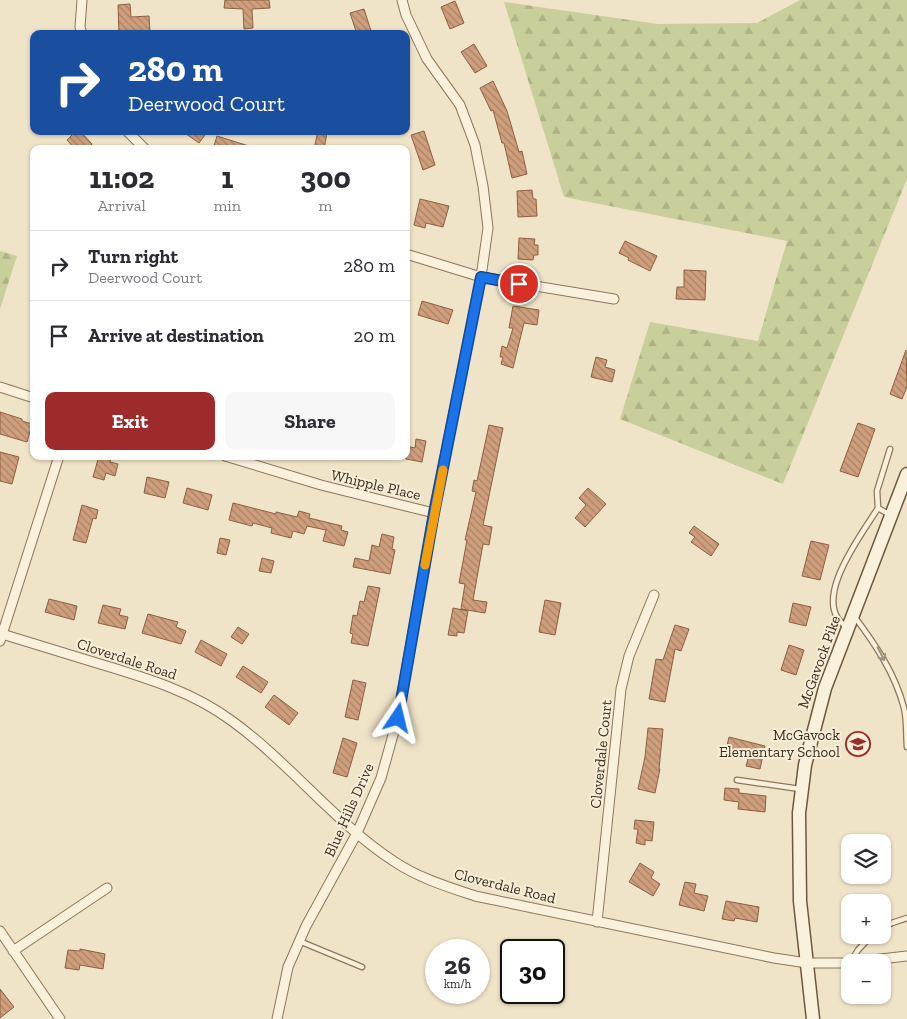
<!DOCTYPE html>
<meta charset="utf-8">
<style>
:root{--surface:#fff;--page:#f7f7f7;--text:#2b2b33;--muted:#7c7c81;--line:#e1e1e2;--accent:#9e2a2b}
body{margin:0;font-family:"Zilla Slab",serif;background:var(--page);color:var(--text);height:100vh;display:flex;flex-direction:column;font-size:19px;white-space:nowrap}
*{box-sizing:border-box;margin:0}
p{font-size:16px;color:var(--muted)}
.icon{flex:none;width:28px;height:28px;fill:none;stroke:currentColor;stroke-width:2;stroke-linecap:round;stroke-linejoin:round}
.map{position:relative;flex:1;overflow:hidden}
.panel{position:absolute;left:30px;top:145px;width:380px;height:315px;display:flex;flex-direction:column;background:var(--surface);border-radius:10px;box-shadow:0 1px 4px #0004}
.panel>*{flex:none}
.guide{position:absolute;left:30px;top:30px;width:380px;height:105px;border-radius:10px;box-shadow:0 1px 4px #0004;background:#1a4fa0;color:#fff;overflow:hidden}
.tools{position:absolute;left:841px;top:834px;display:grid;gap:10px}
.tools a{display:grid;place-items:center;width:50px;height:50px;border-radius:10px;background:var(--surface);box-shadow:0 1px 4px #0004;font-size:25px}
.speed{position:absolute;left:425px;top:939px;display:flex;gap:10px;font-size:25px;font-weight:700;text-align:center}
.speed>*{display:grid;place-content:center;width:65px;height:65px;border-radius:50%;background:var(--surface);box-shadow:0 1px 4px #0004;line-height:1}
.speed small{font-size:12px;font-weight:400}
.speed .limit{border:2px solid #111;border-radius:8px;background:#fff;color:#111}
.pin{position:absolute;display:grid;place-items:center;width:42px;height:42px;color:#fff;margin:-21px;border:2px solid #fff;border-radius:50%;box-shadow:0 1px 5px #0007}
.me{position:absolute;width:55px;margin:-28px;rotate:10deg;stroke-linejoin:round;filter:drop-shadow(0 0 4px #0008)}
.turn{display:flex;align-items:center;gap:18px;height:105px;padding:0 15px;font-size:22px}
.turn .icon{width:65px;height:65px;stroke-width:2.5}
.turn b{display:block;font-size:35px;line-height:42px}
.eta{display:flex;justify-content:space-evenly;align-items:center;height:85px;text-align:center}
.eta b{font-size:30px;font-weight:700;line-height:35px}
.primary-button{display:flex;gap:10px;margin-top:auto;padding:10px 15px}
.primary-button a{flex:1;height:58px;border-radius:10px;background:var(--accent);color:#fff;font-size:20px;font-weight:700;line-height:58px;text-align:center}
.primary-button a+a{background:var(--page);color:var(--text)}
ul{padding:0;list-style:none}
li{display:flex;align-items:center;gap:15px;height:70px;padding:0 15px;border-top:1px solid var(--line)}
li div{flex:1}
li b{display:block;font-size:19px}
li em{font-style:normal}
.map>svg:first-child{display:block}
.forest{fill:url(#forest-firs)}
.building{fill:url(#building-back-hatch);stroke:#8d5f41}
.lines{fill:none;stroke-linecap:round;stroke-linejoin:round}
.lane-casing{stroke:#8d765c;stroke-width:7}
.street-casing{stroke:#8d765c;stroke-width:11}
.secondary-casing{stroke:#6f573f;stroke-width:15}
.lane{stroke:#faf1dc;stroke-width:4.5}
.street{stroke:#faf1dc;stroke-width:9}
.secondary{stroke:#faf1dc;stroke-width:12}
.oneway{stroke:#9c907e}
.route-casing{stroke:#114b97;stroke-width:12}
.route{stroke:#1a73e8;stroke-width:9}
.slow{stroke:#f59e0b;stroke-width:9}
.labels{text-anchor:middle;stroke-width:4;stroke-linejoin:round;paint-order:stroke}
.street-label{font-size:15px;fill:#3d2e20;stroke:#f7eed8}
.poi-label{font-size:15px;fill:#3d2e20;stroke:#f7eed8;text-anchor:end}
</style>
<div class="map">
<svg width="907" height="1019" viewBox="0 0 907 1019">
<defs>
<pattern id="forest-firs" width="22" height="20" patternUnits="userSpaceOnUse" patternTransform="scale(1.25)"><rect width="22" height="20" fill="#c9cf9b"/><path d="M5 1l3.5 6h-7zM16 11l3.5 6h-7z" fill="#aeb285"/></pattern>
<pattern id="building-back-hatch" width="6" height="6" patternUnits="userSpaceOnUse" patternTransform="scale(1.25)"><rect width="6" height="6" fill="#cf9f7d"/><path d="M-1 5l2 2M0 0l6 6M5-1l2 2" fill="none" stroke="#a98266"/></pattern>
</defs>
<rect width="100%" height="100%" fill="#f0e4c8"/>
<path class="forest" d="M800,0H907V179L783,484L620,419L650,322L758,341L787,241L564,197L504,2L658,24L757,23Z
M0,251L17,256L0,309Z"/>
<path class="building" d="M225,0H269L270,8L252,9L253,28L244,29L243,9L224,8Z
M455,1L464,23L450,29L441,7Z
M130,4L131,17L149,16L150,32L119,34L118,5Z
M364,9L372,34H357L350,13Z
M474,44L487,66L475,73L461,52Z
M493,81L507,111L519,152L522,151L527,174L512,178L504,143H502L493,110L491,111L480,88Z
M76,131H80L92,144L88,149H75L67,140Z
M182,131H208L199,143Z
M318,131L327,133L324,149H314Z
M424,131L435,165L423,170L411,135Z
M217,136L252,147L251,149H213Z
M532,190L533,199H536L537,216L518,217L517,191Z
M420,199L449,206L443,227L426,223L425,228L414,225Z
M519,238L535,239L534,245H538V255H534L533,260L518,259Z
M625,241L657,256L650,271L628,260L629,258L619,253Z
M684,270L706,271L705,300L676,299L677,287H684Z
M422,301L453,310L448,324L418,315Z
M513,306L539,310L537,325L524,323L513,368L501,364L503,357H500L502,346L507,348L513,328H509Z
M906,350L907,387L902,399L890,394Z
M596,357L607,360L605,367L615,370L612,382L591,377Z
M0,412L22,419V421L32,424L27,442L0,434Z
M858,423L875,429L858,477L840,471Z
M489,425L503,428L483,525L492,527L489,545L483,544L473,600L487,602L485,613L461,609L465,584L459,583L467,540H465L476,492L472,491L474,480L477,481Z
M416,439L426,441L422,462L406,459V446L415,448Z
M0,452L19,457L12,484L0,481Z
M99,456H112L110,462L118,464L115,476L106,473L104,480L93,477Z
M147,477L169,482L165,498L144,493Z
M187,488L212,495L208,510L183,503Z
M588,488L606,504L585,527L575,518L586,505L579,498Z
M233,503L276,514V512L297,517L299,511L310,514L309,518L342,526L341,530L348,532L344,546L323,541L326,530L307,526L304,534L293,531L291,538L271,533L272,528L253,523L252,526L229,520Z
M82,505L98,510L96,519L93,518L86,543L73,540Z
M694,526L719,544L711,556L691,542L695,537L689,533Z
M382,534L394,537L392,549L395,550L390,574L353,567L355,558L369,561L372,545L379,547Z
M220,538L230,540L226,555L217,553Z
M811,541L829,545L820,580L802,576Z
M262,558L274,561L271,573L259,571Z
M368,586L380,588L368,646L351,643L353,634L350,633L353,615L357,616L360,601L364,602Z
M49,599L77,606L74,620L45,612Z
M545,600L561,603L555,635L539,632Z
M793,603L811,607L806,626L789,622Z
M103,605L121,609L119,615L128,617L125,629L98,623Z
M453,608L468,611L464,633L457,632V636L448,635Z
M148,614L178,622L176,627L186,631L181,644L142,633Z
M675,625L689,629L681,651L675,649L665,702L649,699L656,659L663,660Z
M238,627L249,634L242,644L231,637Z
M201,640L227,654L221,666L195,652Z
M789,645L804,650L796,675L781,670Z
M243,666L268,682L261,693L236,677Z
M353,680L366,683L358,720L345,717Z
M274,695L298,713L289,725L265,707Z
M648,728L663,729L659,769H660L655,793L638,789L645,757Z
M729,737L765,746L760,769L746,766L749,755L726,750Z
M343,738L357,743L347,777L333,773Z
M725,788L739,789V793L766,796L765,812L738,809L739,802L724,800Z
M635,820L654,822L652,841L645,840V845L636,843L638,829H634Z
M640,863L654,872L651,878L660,884L653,896L629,882Z
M685,882L696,884L694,893L708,896L704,911L679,905Z
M726,901L759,907L757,922L735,918L734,921L722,919Z
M80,949L105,954L103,969L80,965L79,970L65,968L68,950L80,951Z
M0,989L14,1007L0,1018Z"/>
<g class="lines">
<defs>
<path id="lane" d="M890,515L878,508L877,491L890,449
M854,616C875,644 895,673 904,708C907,720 906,735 907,747
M847,627C808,603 862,534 878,508
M737,780L800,789
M882,928L892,923L907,918
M299,941L362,967
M850,963L858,950L872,935"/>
<path id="street" d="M82,34L80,27L82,0
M127,131L145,149
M406,254L481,277L614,299
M0,387L34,398
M225,456L321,485L434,513
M2,634C35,644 68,654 100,664C147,678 193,692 232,721C290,763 335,823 395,862C419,878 448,887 475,896L774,958L807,963H850
M0,641L59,456
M597,922L621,689L629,656L654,595
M0,931L60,1019
M13,951L107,888
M855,962L907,956
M277,1019L288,967L306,926L357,833L381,778L398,717L435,507L481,277L488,228L483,186L475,145L460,105L427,59L406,15L402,0"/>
<path id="secondary" d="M813,1019L800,901L799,813L805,765L825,688L907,474"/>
</defs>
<use href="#lane" class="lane-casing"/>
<use href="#street" class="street-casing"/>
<use href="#secondary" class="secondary-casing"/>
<use href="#lane" class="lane"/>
<use href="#street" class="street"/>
<use href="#secondary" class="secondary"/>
</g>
<defs><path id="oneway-shaft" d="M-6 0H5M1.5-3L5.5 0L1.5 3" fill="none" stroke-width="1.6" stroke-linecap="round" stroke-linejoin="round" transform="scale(1.25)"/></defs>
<use class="oneway" href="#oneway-shaft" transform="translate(881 654) rotate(63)"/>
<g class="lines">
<defs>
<path id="route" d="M398,718L434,513L481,277L519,284"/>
</defs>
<use href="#route" class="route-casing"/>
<use href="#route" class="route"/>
<path class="slow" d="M425,565L443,470"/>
</g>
<defs>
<symbol id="school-ring" viewBox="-11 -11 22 22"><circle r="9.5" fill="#f7eed8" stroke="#9e2a2b" stroke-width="1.5"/><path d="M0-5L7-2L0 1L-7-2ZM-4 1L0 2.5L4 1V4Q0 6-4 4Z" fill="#9e2a2b"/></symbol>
</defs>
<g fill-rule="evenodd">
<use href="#school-ring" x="844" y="730" width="28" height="28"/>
</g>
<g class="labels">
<g class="street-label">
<text transform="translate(376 485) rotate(13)" y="5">Whipple Place</text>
<text transform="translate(127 659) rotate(18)" y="5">Cloverdale Road</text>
<text transform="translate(819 662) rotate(-70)" y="5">McGavock Pike</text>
<text transform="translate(601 754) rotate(-84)" y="5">Cloverdale Court</text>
<text transform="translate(349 810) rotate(-66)" y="5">Blue Hills Drive</text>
<text transform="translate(505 886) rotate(14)" y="5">Cloverdale Road</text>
</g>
<g class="poi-label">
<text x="840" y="740">McGavock<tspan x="840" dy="17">Elementary School</tspan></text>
</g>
</g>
</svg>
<div class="tools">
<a><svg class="icon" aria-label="layers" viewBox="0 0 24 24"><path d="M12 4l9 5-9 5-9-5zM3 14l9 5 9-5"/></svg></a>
<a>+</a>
<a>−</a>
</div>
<div class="speed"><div>26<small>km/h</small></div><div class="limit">30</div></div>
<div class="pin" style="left:519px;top:284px;background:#d93025"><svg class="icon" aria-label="arrive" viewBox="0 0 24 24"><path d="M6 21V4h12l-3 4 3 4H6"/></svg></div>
<svg class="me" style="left:398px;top:718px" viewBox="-20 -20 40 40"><path d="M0-17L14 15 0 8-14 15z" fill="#1a73e8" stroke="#fff" stroke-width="4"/></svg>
<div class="guide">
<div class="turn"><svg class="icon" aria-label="right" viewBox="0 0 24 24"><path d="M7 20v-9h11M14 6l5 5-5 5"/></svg><div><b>280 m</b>Deerwood Court</div></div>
</div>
<section class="panel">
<div class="eta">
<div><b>11:02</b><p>Arrival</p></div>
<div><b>1</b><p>min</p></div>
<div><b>300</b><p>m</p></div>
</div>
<ul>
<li><svg class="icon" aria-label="right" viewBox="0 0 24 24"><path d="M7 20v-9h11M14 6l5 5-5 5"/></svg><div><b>Turn right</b><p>Deerwood Court</p></div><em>280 m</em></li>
<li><svg class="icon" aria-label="arrive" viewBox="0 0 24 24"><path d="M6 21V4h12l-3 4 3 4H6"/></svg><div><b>Arrive at destination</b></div><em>20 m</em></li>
</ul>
<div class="primary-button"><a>Exit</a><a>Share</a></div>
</section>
</div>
